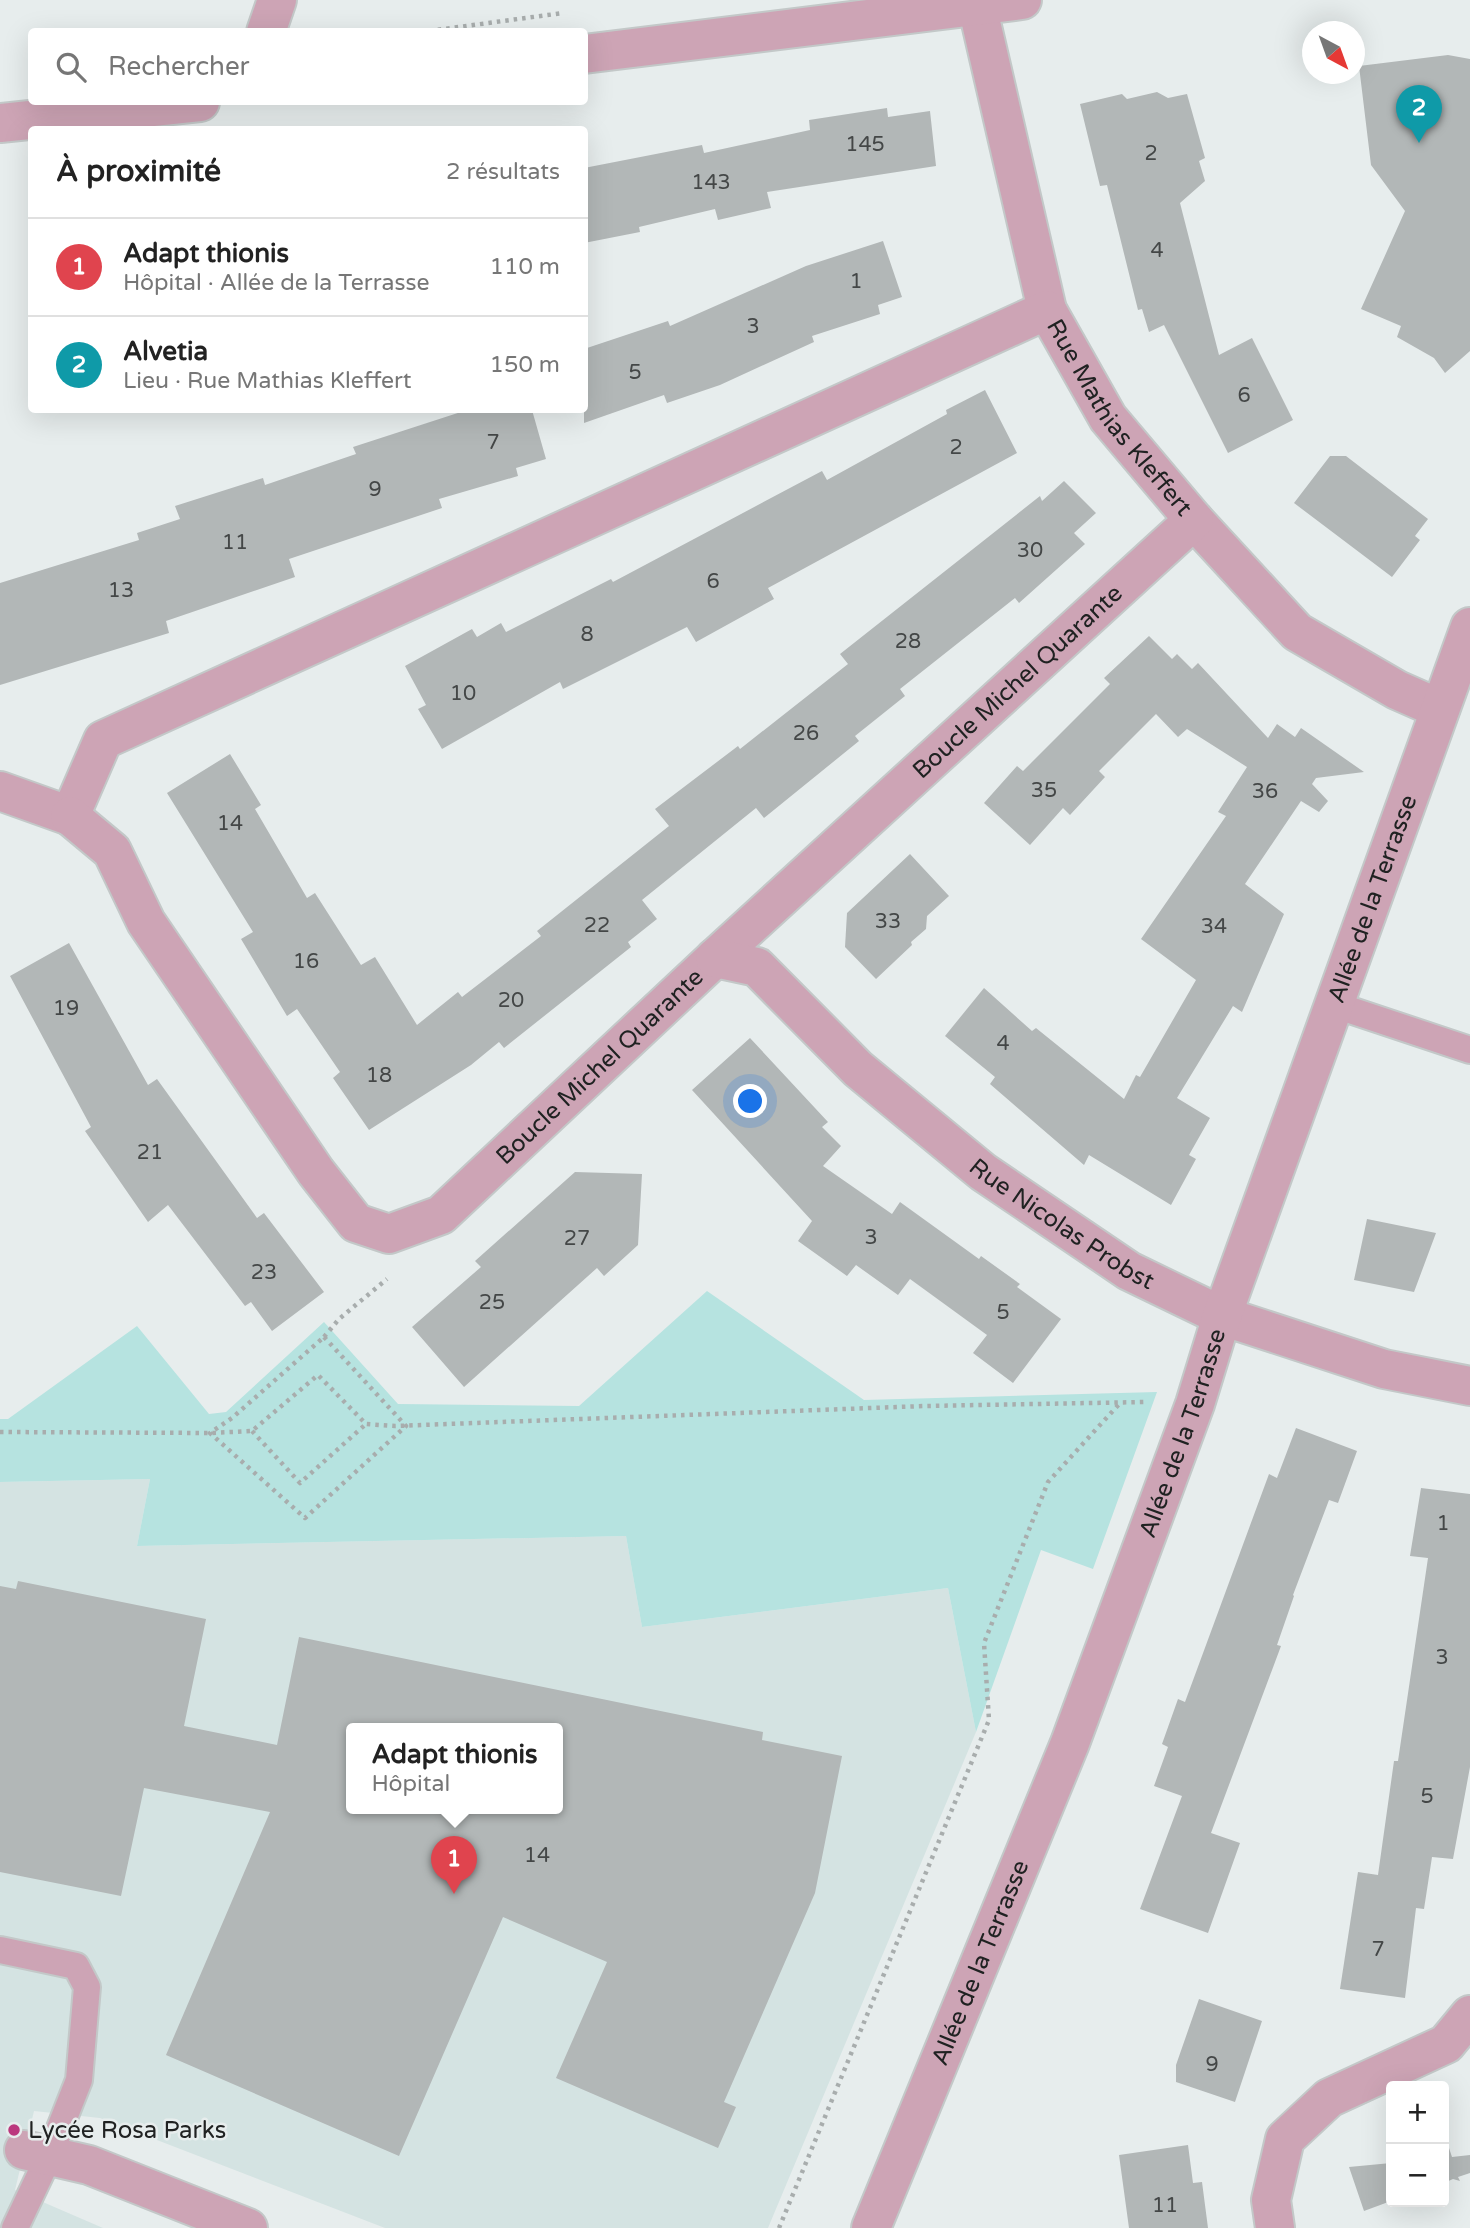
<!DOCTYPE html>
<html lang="fr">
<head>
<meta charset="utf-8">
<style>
  :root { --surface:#fff; --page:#f2f2f2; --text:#222; --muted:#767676; --line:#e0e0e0; --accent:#ea580c }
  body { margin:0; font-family:"Varela Round",sans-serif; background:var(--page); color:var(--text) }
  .controls { position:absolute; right:21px; bottom:21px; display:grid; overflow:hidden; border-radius:7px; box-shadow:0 7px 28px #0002 }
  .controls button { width:63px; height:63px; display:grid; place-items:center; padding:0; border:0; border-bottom:2px solid var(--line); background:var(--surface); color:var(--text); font:35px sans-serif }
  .compass { position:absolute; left:1302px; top:21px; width:63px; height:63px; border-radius:50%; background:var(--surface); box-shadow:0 7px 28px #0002; rotate:139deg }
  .you { position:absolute; left:751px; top:1102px; width:24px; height:24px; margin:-18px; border:5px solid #fff; border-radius:50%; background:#1a73e8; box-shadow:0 0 0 10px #1a73e833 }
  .badge { display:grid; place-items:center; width:46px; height:46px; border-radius:50%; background:var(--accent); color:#fff; font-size:23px; font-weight:700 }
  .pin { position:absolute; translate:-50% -58px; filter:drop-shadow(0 2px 4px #0008) }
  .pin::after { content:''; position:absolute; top:37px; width:24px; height:21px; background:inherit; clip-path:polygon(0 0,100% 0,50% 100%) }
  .popup { position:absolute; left:346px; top:1723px; width:217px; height:91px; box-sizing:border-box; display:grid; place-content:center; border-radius:7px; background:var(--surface); filter:drop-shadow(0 2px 5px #0005); font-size:23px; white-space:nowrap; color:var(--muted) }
  .popup b { font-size:26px; color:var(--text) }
  .popup::after { content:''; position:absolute; left:50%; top:100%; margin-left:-14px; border:14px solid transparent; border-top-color:var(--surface) }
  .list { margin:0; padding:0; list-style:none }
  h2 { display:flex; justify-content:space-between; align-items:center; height:91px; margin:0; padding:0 28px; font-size:30px }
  h2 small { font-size:23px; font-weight:400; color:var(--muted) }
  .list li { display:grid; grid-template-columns:46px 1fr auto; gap:21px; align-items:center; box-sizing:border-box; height:98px; padding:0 28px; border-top:2px solid var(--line) }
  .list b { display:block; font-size:26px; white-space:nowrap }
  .list p { margin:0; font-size:23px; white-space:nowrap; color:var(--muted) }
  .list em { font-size:23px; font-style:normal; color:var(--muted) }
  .icon { flex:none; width:38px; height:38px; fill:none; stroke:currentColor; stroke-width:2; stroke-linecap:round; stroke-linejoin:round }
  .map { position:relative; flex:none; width:1470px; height:2228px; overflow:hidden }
  .search { position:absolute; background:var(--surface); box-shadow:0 7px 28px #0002; left:28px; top:28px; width:560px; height:77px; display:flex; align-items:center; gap:18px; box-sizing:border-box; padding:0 24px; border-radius:7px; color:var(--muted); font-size:26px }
  .panel { position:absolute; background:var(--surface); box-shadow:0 7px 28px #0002; left:28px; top:126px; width:560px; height:287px; border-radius:7px }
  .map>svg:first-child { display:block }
  .built { fill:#d4e3e2; fill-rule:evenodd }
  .green { fill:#b6e3e0 }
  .building { fill:#b2b7b7; fill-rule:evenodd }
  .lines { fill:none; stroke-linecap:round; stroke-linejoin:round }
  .service-casing { stroke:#c3c8c8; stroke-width:30 }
  .minor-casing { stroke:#c3c8c8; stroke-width:42 }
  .tertiary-casing { stroke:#c3c8c8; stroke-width:42 }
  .path { stroke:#a8adad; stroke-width:4.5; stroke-dasharray:3.5 5; stroke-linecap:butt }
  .service { stroke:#cda4b5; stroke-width:26 }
  .minor { stroke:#cda4b5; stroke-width:38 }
  .tertiary { stroke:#cda4b5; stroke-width:38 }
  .poi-dot { fill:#bb387e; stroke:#e7eded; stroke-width:2.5 }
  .labels { text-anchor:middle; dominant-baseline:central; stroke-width:5; stroke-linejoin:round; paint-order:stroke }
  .number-label { font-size:21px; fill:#444747 }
  .street-label { font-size:24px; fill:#202222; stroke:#e7eded }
  .poi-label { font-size:24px; fill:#202222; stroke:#e7eded; text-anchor:start }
</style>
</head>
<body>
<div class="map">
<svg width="1470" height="2228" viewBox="0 0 1470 2228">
  <rect width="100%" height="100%" fill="#e7eded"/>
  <!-- built -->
  <path class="built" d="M 150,1479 L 137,1546 L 626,1536 L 642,1627 L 948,1588 L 976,1732 L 768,2228 L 385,2228 L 100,2118 L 34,2111 L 15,2190 L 103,2228 L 0,2228 L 0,1482 ZM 351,1728 L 557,1728 L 557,1808 L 351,1808 Z"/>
  <!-- green -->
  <path class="green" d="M 707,1291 L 864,1400 L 1157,1392 L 1093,1569 L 1041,1550 L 976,1732 L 948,1588 L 642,1627 L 626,1536 L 137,1546 L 150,1479 L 0,1482 L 0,1419 L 8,1419 L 137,1326 L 209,1414 L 226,1412 L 324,1322 L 398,1404 L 579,1406 Z"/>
  <!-- building -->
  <path class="building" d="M 1448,55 L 1470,59 L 1470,351 L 1445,373 L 1434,358 L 1397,337 L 1401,326 L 1361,309 L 1405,211 L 1371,165 L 1359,66 Z
    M 1157,92 L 1168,98 L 1187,94 L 1205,158 L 1199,161 L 1205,181 L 1180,203 L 1219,355 L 1252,338 L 1293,420 L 1228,453 L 1164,325 L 1149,332 L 1142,309 L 1138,310 L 1107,185 L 1100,186 L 1080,104 L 1122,94 L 1127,99 Z
    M 887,108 L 888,117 L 930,111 L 936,166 L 767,192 L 771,208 L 718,220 L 715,209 L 639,227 L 640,232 L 584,243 L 584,168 L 702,145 L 704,153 L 810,130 L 809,120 Z
    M 883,241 L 902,297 L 878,305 L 880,314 L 812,336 L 814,342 L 720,385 L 667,403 L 664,395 L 584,423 L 584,349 L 668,321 L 670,326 L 806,266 Z
    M 985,390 L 1017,453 L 768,588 L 774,599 L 696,642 L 687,627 L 563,689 L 560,682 L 442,749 L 418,709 L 426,705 L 405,666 L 472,629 L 477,637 L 501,623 L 506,632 L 611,579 L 613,582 L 822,471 L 827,480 L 947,414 L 946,410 Z
    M 467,410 L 532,410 L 546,459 L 516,468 L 518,476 L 439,499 L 442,508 L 289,559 L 295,577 L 166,621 L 169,633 L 0,685 L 0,583 L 139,540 L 137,533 L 180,519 L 175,506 L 263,478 L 265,485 L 356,454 L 353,447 Z
    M 1330,456 L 1346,456 L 1428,519 L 1415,536 L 1420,540 L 1392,577 L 1294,503 Z
    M 1064,481 L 1096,513 L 1074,533 L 1085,544 L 1019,603 L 1015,598 L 900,689 L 905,696 L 855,736 L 859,741 L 764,818 L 756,808 L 642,900 L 657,919 L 628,942 L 631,947 L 504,1048 L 499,1042 L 471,1065 L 369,1130 L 333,1078 L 340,1072 L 297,1009 L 287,1016 L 241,939 L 253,932 L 167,793 L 230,754 L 261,805 L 255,809 L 307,898 L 315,893 L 361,965 L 375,957 L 417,1025 L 458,992 L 462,997 L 541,936 L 537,931 L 669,826 L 655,809 L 738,746 L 740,749 L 848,664 L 840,654 L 1040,496 L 1042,501 Z
    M 1149,636 L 1172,659 L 1177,654 L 1192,669 L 1198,663 L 1268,738 L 1277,724 L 1295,737 L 1301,728 L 1364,772 L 1316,778 L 1312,784 L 1328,801 L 1319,812 L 1301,801 L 1245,884 L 1284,914 L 1242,1012 L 1233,1006 L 1177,1098 L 1210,1118 L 1189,1155 L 1196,1159 L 1171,1205 L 1089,1155 L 1084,1165 L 990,1084 L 995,1077 L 945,1036 L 984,988 L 1032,1031 L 1036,1028 L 1124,1099 L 1136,1075 L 1140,1077 L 1196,980 L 1141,939 L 1226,816 L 1218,812 L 1247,767 L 1187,729 L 1178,737 L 1156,714 L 1099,771 L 1105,777 L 1070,815 L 1063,808 L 1030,845 L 984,803 L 1017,766 L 1023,771 L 1110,684 L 1104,678 Z
    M 910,854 L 949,896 L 927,916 L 926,929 L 911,942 L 912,945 L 876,979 L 845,947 L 847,913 Z
    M 69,943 L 148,1085 L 157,1079 L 257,1218 L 264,1213 L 324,1292 L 272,1331 L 251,1302 L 245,1306 L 168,1205 L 148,1222 L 85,1131 L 91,1127 L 10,976 Z
    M 750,1038 L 828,1122 L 822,1127 L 841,1146 L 823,1166 L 892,1214 L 900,1202 L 979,1259 L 981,1256 L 1020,1284 L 1017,1287 L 1061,1319 L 1013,1383 L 973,1353 L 987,1335 L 910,1279 L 898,1295 L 856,1265 L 847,1276 L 798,1241 L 812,1221 L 692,1090 Z
    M 575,1172 L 642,1174 L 638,1245 L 604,1276 L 597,1268 L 464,1387 L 412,1327 L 481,1267 L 475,1261 Z
    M 1367,1219 L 1436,1233 L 1414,1292 L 1354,1280 Z
    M 1296,1428 L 1357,1451 L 1338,1503 L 1329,1500 L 1293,1595 L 1294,1596 L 1277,1645 L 1281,1646 L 1211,1833 L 1240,1843 L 1208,1933 L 1140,1909 L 1182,1796 L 1154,1786 L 1168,1747 L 1162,1744 L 1178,1699 L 1185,1702 L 1269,1474 L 1277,1478 Z
    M 1421,1488 L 1470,1494 L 1470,1767 L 1453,1859 L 1432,1857 L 1424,1909 L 1416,1908 L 1405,1998 L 1340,1989 L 1358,1872 L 1378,1875 L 1394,1761 L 1398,1761 L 1428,1558 L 1410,1556 Z
    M 18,1581 L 206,1619 L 184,1726 L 277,1745 L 299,1637 L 763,1732 L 762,1740 L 842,1756 L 815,1893 L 724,2102 L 736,2107 L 718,2148 L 556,2078 L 607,1962 L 503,1917 L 399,2156 L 166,2055 L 270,1812 L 144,1788 L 121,1896 L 0,1872 L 0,1586 L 16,1589 ZM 351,1728 L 557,1728 L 557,1808 L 351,1808 Z
    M 1199,1999 L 1262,2021 L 1235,2102 L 1176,2082 L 1176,2065 Z
    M 1444,2133 L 1452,2157 L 1470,2155 L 1470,2173 L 1458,2177 L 1460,2181 L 1453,2179 L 1444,2183 Z
    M 1188,2145 L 1193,2183 L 1202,2182 L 1208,2228 L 1129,2228 L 1119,2155 Z
    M 1391,2163 L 1391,2201 L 1364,2211 L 1349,2167 Z"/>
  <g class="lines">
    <defs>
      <path id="service" d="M 1335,1005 L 1470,1050
        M 0,1950 L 76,1966 L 87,1987 L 79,2080 L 49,2156 L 15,2228"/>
      <g id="minor">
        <path id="s1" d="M 977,5 L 1047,310 L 1108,418 L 1194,520 L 1297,632 L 1397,690 L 1440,709"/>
        <path d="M 266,32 L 277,0"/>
        <path d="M 0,791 L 70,816 L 103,740 L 1047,310"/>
        <path id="s2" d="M 70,816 L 112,851 L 146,922 L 316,1172 L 356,1223 L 389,1234 L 441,1215 L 715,958 L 1194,520"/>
        <path id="s3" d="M 715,958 L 757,967 L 858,1069 L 983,1172 L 1129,1271 L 1222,1316 L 1384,1369 L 1470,1386"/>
        <path d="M 24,2150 L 89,2165 L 248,2228"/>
        <path d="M 1275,2228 L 1271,2200 L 1285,2139 L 1329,2098 L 1446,2044 L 1470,2015"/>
      </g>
      <g id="tertiary">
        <path d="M 584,54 L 1022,0"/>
        <path d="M 0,123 L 200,102"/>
        <path id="s4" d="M 871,2228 L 1070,1743 L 1195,1404 L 1222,1316 L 1470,627"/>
      </g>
    </defs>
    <!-- service casing -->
    <use href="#service" class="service-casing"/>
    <!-- minor casing -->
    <use href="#minor" class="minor-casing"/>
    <!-- tertiary casing -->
    <use href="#tertiary" class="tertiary-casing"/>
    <!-- path -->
    <path class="path" d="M 421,32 L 563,13
      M 324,1337 L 406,1426 L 305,1518 L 210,1433 L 232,1418 Z
      M 324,1337 L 339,1319 L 387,1279
      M 252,1431 L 300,1483 L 366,1424
      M 0,1432 L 210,1433 L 252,1431 L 318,1375 L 366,1424 L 395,1426 L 924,1406 L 1146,1402
      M 779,2228 L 989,1720 L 984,1643 L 1048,1482 L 1121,1402"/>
    <!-- service -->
    <use href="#service" class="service"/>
    <!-- minor -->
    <use href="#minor" class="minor"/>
    <!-- tertiary -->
    <use href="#tertiary" class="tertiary"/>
  </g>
  <!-- markers -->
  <circle class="poi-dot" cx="14" cy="2130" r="7"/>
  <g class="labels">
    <!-- number labels -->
    <g class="number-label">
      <text x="865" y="144">145</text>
      <text x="1151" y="153">2</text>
      <text x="711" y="182">143</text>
      <text x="1157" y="250">4</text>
      <text x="856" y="281">1</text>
      <text x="753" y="326">3</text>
      <text x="635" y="372">5</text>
      <text x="1244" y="395">6</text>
      <text x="493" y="442">7</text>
      <text x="956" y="447">2</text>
      <text x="375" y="489">9</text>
      <text x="235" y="542">11</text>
      <text x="1030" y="550">30</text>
      <text x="713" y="581">6</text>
      <text x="121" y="590">13</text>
      <text x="587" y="634">8</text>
      <text x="908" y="641">28</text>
      <text x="463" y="693">10</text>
      <text x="806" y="733">26</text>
      <text x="1044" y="790">35</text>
      <text x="1265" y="791">36</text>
      <text x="230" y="823">14</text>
      <text x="888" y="921">33</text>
      <text x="597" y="925">22</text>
      <text x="1214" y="926">34</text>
      <text x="306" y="961">16</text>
      <text x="511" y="1000">20</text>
      <text x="66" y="1008">19</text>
      <text x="1003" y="1043">4</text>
      <text x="379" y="1075">18</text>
      <text x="150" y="1152">21</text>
      <text x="871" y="1237">3</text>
      <text x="577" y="1238">27</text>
      <text x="264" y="1272">23</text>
      <text x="492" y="1302">25</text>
      <text x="1003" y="1312">5</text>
      <text x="1443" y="1523">1</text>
      <text x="1442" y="1657">3</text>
      <text x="1427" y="1796">5</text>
      <text x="537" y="1855">14</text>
      <text x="1378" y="1949">7</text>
      <text x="1212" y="2064">9</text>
      <text x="1165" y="2205">11</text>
    </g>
    <!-- street labels -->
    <g class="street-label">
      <text stroke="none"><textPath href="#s1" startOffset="443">Rue Mathias Kleffert</textPath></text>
      <text stroke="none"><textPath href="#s2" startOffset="1376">Boucle Michel Quarante</textPath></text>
      <text stroke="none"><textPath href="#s4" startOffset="1421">Allée de la Terrasse</textPath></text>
      <text stroke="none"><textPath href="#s2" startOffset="808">Boucle Michel Quarante</textPath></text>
      <text stroke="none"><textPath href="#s3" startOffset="443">Rue Nicolas Probst</textPath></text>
      <text stroke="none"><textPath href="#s4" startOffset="854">Allée de la Terrasse</textPath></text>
      <text stroke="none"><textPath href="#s4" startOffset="287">Allée de la Terrasse</textPath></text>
    </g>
    <!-- poi labels -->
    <g class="poi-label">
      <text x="28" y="2130">Lycée Rosa Parks</text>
    </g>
  </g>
</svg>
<div class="controls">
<button>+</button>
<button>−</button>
</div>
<svg class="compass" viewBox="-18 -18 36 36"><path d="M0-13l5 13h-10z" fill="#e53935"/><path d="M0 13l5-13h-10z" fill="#767676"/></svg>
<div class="you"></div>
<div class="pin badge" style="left:454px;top:1894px;background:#e0444e">1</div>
<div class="popup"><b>Adapt thionis</b>Hôpital</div>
<div class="pin badge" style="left:1419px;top:143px;background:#0f9aa8">2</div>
<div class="search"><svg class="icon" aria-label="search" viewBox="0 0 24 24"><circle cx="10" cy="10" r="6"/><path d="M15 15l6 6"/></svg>Rechercher</div>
<section class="panel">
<h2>À proximité<small>2 résultats</small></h2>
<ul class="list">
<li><span class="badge" style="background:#e0444e">1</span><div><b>Adapt thionis</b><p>Hôpital · Allée de la Terrasse</p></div><em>110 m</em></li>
<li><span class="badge" style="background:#0f9aa8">2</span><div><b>Alvetia</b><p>Lieu · Rue Mathias Kleffert</p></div><em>150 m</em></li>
</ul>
</section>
</div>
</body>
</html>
